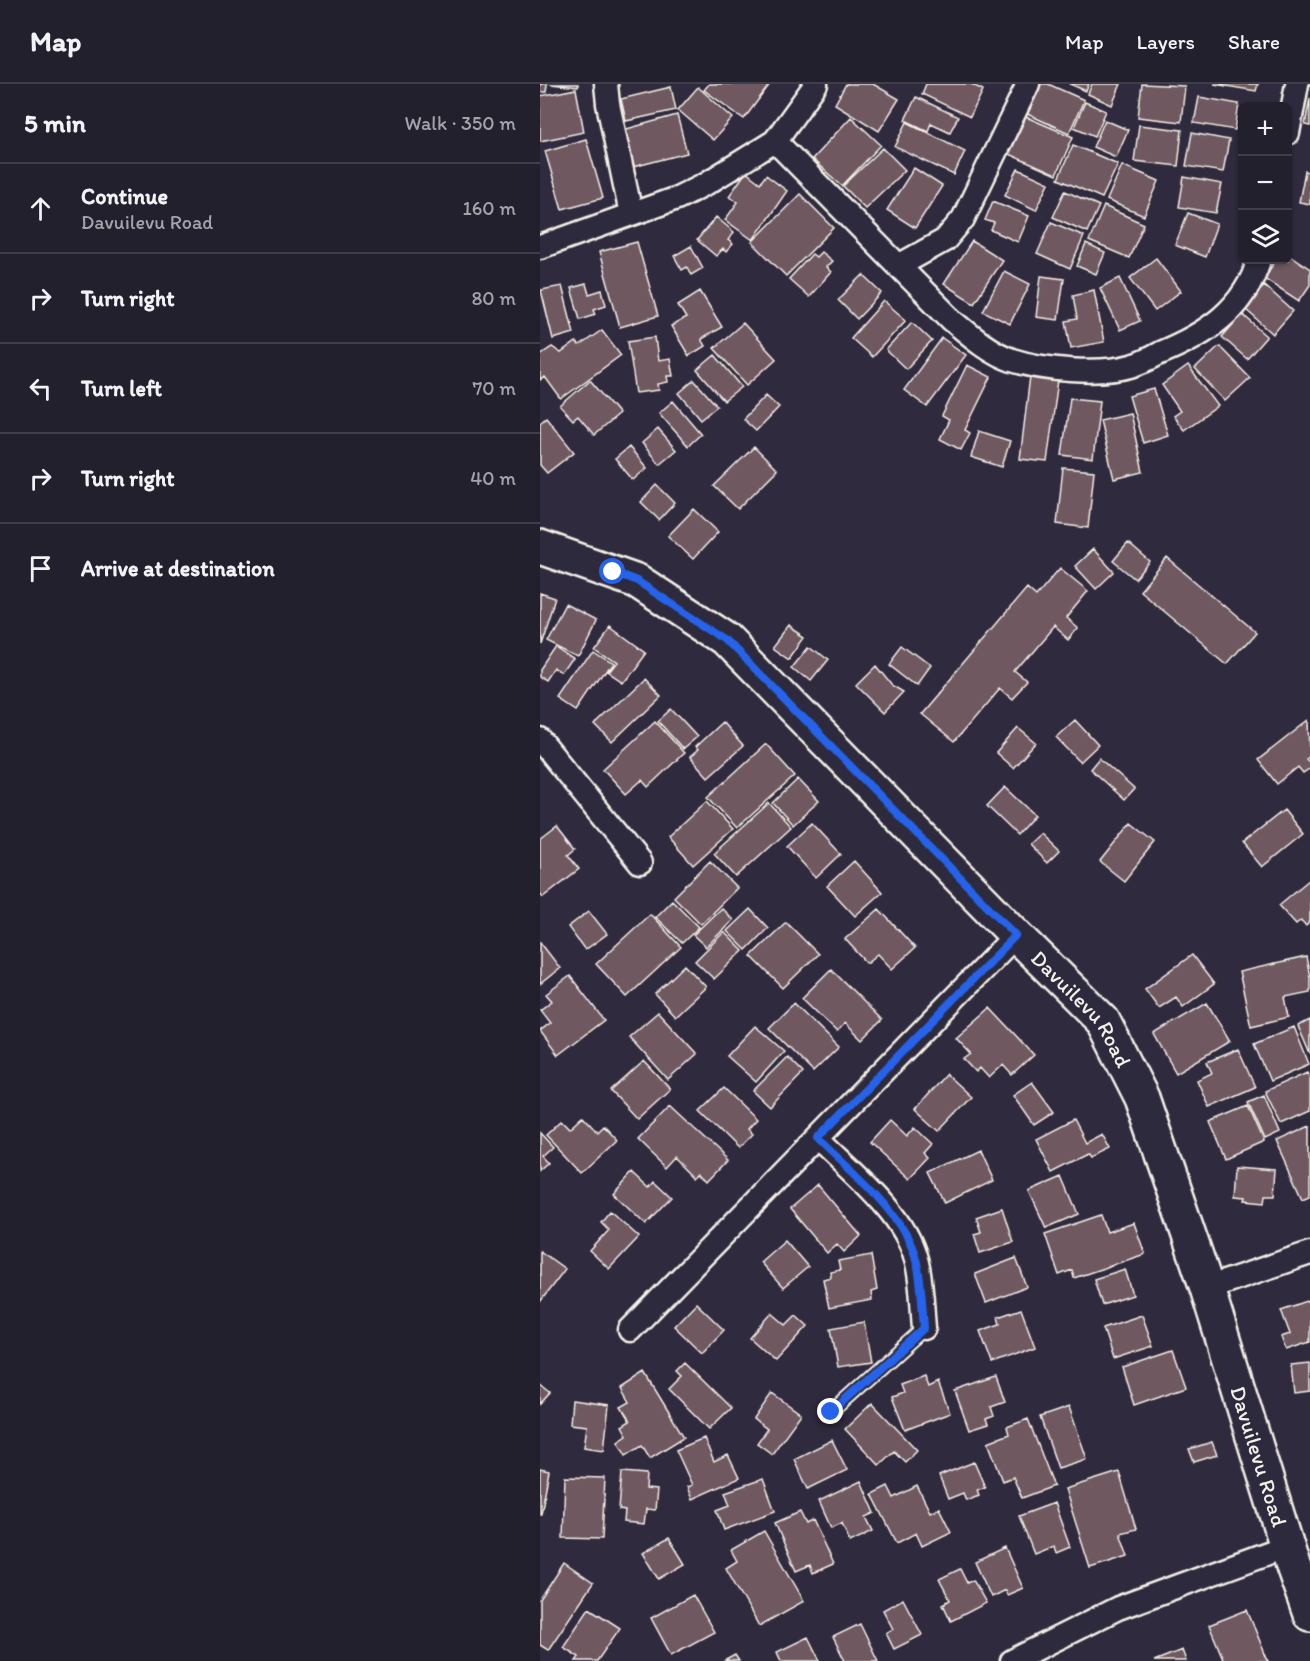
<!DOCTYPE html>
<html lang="en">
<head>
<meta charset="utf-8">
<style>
  :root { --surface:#23202e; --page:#2b2836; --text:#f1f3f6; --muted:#a3a3aa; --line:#403e4a }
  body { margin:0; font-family:Itim,sans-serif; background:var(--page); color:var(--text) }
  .controls { position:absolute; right:18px; top:18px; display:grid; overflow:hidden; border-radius:9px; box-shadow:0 2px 4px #0004 }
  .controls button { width:54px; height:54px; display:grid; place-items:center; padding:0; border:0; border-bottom:2px solid var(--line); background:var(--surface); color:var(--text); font:30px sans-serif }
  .stop { position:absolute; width:18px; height:18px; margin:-14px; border:4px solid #2563eb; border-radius:50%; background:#fff }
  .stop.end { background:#2563eb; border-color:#fff; box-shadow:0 2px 6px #0008 }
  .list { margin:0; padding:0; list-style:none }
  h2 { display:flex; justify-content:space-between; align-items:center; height:78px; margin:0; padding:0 24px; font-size:26px }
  h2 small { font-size:20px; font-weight:400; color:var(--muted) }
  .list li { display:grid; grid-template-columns:39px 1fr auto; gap:18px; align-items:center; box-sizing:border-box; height:90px; padding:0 24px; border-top:2px solid var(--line) }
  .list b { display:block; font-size:22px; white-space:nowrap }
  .list p { margin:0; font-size:20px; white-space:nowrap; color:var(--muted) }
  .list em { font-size:20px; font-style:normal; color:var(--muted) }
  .icon { flex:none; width:33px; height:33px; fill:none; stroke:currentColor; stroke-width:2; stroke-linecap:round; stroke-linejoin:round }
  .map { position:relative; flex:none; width:770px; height:1577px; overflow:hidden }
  header { display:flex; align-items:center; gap:36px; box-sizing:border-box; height:84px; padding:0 30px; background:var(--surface); border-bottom:2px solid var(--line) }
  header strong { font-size:28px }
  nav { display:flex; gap:33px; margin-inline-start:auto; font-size:21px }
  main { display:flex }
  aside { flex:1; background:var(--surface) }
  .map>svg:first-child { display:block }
  .building { fill:#705960; stroke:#f4f1e8; stroke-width:1.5 }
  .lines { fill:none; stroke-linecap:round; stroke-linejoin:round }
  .lane-casing { stroke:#f4f1e8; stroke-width:16 }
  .street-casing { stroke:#f4f1e8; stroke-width:27 }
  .secondary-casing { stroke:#f4f1e8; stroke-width:38 }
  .lane { stroke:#2f2a3d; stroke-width:12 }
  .street { stroke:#2f2a3d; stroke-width:22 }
  .secondary { stroke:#2f2a3d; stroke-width:33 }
  .route { stroke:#2563eb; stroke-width:8 }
  .labels { text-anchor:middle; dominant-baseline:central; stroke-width:4.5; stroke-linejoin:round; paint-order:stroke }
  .street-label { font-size:22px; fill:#f4f1e8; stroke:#2f2a3d }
</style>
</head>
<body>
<header>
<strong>Map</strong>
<nav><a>Map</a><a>Layers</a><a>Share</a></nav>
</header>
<main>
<aside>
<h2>5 min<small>Walk · 350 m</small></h2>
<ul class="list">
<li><svg class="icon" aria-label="ahead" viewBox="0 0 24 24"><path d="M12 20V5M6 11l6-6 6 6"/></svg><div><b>Continue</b><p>Davuilevu Road</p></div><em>160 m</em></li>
<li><svg class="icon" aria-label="right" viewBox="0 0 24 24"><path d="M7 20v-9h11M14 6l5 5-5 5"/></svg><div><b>Turn right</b></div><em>80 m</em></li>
<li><svg class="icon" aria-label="left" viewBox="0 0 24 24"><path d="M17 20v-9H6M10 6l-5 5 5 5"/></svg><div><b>Turn left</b></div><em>70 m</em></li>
<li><svg class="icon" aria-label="right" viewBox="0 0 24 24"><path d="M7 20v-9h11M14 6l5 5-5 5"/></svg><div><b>Turn right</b></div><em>40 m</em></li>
<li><svg class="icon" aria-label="arrive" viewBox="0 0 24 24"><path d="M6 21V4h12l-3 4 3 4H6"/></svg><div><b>Arrive at destination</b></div></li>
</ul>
</aside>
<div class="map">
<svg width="770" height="1577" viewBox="0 0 770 1577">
  <rect width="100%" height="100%" fill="#2f2a3d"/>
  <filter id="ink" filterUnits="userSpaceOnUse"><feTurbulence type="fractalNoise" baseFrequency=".0167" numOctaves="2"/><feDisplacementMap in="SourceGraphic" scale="12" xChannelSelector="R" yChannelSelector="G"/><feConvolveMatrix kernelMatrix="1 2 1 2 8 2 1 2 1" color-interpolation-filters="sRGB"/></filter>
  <g filter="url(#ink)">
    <!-- building -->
    <path class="building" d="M 0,0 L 7,0 L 6,8 L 0,8 Z
      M 10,0 L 38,0 L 38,3 Z
      M 169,0 L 230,0 L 204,35 L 164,6 Z
      M 306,0 L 333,0 L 359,15 L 339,47 L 295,20 Z
      M 386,0 L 431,0 L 443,6 L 430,33 L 382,10 Z
      M 495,0 L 508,0 L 544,16 L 529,49 L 483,28 Z
      M 530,0 L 549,0 L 546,7 Z
      M 552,0 L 581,0 L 572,21 L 548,10 Z
      M 602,0 L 645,2 L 641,38 L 598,33 Z
      M 674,0 L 718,0 L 716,7 Z
      M 131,3 L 136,26 L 86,37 L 81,15 Z
      M 158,3 L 193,34 L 173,56 L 138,26 Z
      M 36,5 L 44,48 L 0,57 L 0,12 Z
      M 376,13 L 418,33 L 410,48 L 391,39 L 388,47 L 365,36 Z
      M 659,13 L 699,20 L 695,46 L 654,39 Z
      M 770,14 L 770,42 L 765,41 Z
      M 545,18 L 566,27 L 555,52 L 534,43 Z
      M 479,30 L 533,53 L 516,91 L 462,67 Z
      M 137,31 L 147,69 L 93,83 L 83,46 Z
      M 311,33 L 341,61 L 302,102 L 272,75 Z
      M 565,36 L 588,46 L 576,73 L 553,63 Z
      M 367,38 L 425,67 L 414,91 L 355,63 Z
      M 599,41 L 642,46 L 638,82 L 594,77 Z
      M 652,49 L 689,56 L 683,88 L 646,82 Z
      M 46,55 L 63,114 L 22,125 L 5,67 Z
      M 533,61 L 578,80 L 562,114 L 518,95 Z
      M 343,64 L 365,86 L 325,124 L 303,102 Z
      M 582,81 L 619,97 L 604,132 L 567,116 Z
      M 374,84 L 402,102 L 375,144 L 347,126 Z
      M 478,85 L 509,99 L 496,126 L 465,111 Z
      M 765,87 L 770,88 L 770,120 L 759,118 Z
      M 206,88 L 220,99 L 226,91 L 247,107 L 213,156 L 185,136 L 198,118 L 189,112 Z
      M 644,93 L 682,100 L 676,129 L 639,123 Z
      M 525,107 L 559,122 L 547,148 L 513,133 Z
      M 260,110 L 294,144 L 246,192 L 212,158 Z
      M 453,117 L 489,132 L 478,158 L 451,146 L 454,139 L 445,136 Z
      M 564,122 L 604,140 L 589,174 L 549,157 Z
      M 648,129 L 677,140 L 665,173 L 635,161 Z
      M 176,133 L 194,148 L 188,156 L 193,160 L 186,168 L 183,165 L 176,172 L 157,156 Z
      M 511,138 L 544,152 L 530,185 L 497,170 Z
      M 432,157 L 462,176 L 434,219 L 404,200 Z
      M 97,158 L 118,232 L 80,243 L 59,168 Z
      M 546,160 L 565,169 L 556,190 L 537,182 Z
      M 151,162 L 163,184 L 151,191 L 147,183 L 142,186 L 134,172 Z
      M 281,168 L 292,177 L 286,183 L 291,188 L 269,213 L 249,195 L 272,170 L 276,173 Z
      M 748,170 L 770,185 L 770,201 L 759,217 L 724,194 L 736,176 L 748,176 Z
      M 616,174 L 641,207 L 615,227 L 590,194 Z
      M 464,187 L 490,200 L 470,240 L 443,227 Z
      M 323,191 L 342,209 L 317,235 L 298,216 Z
      M 501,192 L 524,195 L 518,236 L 496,233 Z
      M 580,194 L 600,237 L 580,246 L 560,204 Z
      M 46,200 L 49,210 L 62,206 L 66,221 L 54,225 L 56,230 L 40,235 L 31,204 Z
      M 724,201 L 753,227 L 733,250 L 704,224 Z
      M 22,202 L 34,249 L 13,255 L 1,206 Z
      M 554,206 L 564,258 L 531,264 L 526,237 L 537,235 L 533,211 Z
      M 160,207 L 182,243 L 161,255 L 165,262 L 149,272 L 131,242 L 146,234 L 138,221 Z
      M 344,217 L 366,236 L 332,273 L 311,254 Z
      M 702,230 L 727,252 L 707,275 L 682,253 Z
      M 372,238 L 392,257 L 366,285 L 346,266 Z
      M 203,239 L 236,275 L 207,301 L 174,264 Z
      M 62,246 L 81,271 L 21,315 L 5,293 L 0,296 L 0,271 L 12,263 L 21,269 L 36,258 L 39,262 Z
      M 115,253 L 118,277 L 130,275 L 133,292 L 127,292 L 128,298 L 118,300 L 119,306 L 96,309 L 88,257 Z
      M 402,254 L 426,271 L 387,323 L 364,306 Z
      M 679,262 L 710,294 L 685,317 L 655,285 Z
      M 175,271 L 202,303 L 184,317 L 157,286 Z
      M 427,281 L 451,293 L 425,346 L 430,349 L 421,366 L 400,355 L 409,336 L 402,332 Z
      M 648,282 L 678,322 L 644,346 L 633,332 L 640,327 L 622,301 Z
      M 490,292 L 518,296 L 507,378 L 480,375 Z
      M 50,296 L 79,330 L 54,351 L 38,332 L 33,336 L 20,322 Z
      M 154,296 L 177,322 L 161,335 L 139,309 Z
      M 614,305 L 628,351 L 603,359 L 589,312 Z
      M 226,311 L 239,323 L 216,347 L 203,335 Z
      M 530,314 L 560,317 L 553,375 L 522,371 Z
      M 133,317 L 161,350 L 148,362 L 119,329 Z
      M 590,329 L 603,388 L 574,395 L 560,336 Z
      M 6,333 L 34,368 L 7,389 L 0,381 L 0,338 Z
      M 118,345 L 136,366 L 119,380 L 102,359 Z
      M 439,347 L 470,357 L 462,383 L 431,373 Z
      M 89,363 L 107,384 L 93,396 L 75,375 Z
      M 214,363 L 237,386 L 198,425 L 174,402 Z
      M 523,384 L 554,387 L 548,444 L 517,440 Z
      M 117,401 L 135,419 L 119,436 L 101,418 Z
      M 154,425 L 178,448 L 153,475 L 128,452 Z
      M 588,459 L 610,478 L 595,495 L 573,477 Z
      M 553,465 L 574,488 L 556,505 L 535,482 Z
      M 627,474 L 715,548 L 687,580 L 600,507 Z
      M 520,484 L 548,507 L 526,534 L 538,544 L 528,556 L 513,543 L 475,588 L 487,598 L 472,614 L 460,604 L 414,658 L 380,630 L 487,504 L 496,512 Z
      M 0,509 L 15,514 L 0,560 Z
      M 25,520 L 56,536 L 38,572 L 6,556 Z
      M 70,541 L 104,566 L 81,597 L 66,587 L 74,577 L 54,563 Z
      M 251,541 L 268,552 L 252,574 L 235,562 Z
      M 16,562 L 35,575 L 24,591 L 16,586 L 8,598 L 0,593 L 0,586 Z
      M 271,562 L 288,576 L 271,597 L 254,583 Z
      M 362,563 L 390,584 L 377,602 L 349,580 Z
      M 53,566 L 71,578 L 38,627 L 20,615 Z
      M 335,580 L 352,601 L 364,608 L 345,628 L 316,599 Z
      M 104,594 L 121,611 L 72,658 L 55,641 Z
      M 131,625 L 157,653 L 143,665 L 118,637 Z
      M 535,636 L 558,661 L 540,678 L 516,653 Z
      M 769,636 L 770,672 L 766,675 L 770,679 L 770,684 L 763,689 L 758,683 L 737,700 L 718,676 Z
      M 115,637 L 144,669 L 108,703 L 102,696 L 86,710 L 63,685 Z
      M 182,638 L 203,662 L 168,693 L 150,673 L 158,666 L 155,663 Z
      M 478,644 L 496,659 L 473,684 L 456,669 Z
      M 226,660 L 255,692 L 197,744 L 168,713 Z
      M 559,674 L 594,705 L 584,716 L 550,685 Z
      M 258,695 L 279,717 L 253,741 L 233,719 Z
      M 465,703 L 495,731 L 477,751 L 447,722 Z
      M 167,717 L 193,745 L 153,781 L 128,753 Z
      M 229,719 L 251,743 L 196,793 L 174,769 Z
      M 744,726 L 763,750 L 722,783 L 702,759 Z
      M 272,739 L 301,770 L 276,794 L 247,762 Z
      M 591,739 L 615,758 L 584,797 L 560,778 Z
      M 17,742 L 35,765 L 28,771 L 39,785 L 3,813 L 0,809 L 0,755 Z
      M 500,749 L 519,767 L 507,779 L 488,760 Z
      M 170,777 L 197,804 L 161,840 L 134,813 Z
      M 314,777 L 342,808 L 315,832 L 287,802 Z
      M 770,795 L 770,838 L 766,842 L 761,836 L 756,840 L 739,821 Z
      M 132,816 L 159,843 L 142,859 L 115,833 Z
      M 181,824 L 193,836 L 166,863 L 153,851 Z
      M 210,825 L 228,844 L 206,866 L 187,847 Z
      M 339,825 L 375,864 L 352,885 L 338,870 L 327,879 L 305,855 Z
      M 49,827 L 67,850 L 45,866 L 28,843 Z
      M 110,830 L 141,863 L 87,913 L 56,880 Z
      M 246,838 L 278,870 L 243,904 L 211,872 Z
      M 184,848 L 203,867 L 174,895 L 155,877 Z
      M 0,858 L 20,884 L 0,900 Z
      M 652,871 L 674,900 L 643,923 L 636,913 L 619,924 L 605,905 Z
      M 766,873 L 770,893 L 770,908 L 745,913 L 749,933 L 711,942 L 699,888 Z
      M 145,881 L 166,903 L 135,932 L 115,910 Z
      M 291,885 L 342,936 L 322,956 L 305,939 L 297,948 L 262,914 Z
      M 30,892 L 64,936 L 18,971 L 0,947 L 10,939 L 0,926 L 12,917 L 6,910 Z
      M 254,919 L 299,963 L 273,988 L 229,944 Z
      M 667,919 L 690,957 L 636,989 L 614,950 Z
      M 450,924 L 494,971 L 472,991 L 463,981 L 449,994 L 440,984 L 436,988 L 424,975 L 431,970 L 416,954 Z
      M 118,928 L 157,970 L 128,996 L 89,953 Z
      M 770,936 L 770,970 L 758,942 Z
      M 215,942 L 244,967 L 216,998 L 187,972 Z
      M 754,943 L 769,980 L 730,997 L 714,960 Z
      M 698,965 L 715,1003 L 669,1023 L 657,996 L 672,989 L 667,978 Z
      M 247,973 L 263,989 L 230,1023 L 213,1007 Z
      M 104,977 L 130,1005 L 97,1035 L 71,1007 Z
      M 767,988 L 770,994 L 770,1027 L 741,1040 L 725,1007 Z
      M 406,990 L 431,1013 L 399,1047 L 375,1025 Z
      M 492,998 L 514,1028 L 494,1041 L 473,1011 Z
      M 184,1004 L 216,1035 L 207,1045 L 212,1050 L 198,1064 L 160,1027 Z
      M 724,1011 L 740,1049 L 725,1056 L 708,1018 Z
      M 130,1022 L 188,1076 L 169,1096 L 161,1088 L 157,1092 L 137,1072 L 127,1083 L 98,1055 Z
      M 708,1022 L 724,1058 L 686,1075 L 670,1038 Z
      M 43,1032 L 57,1047 L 63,1041 L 77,1056 L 42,1089 L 6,1051 L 22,1036 L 30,1044 Z
      M 350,1036 L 367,1052 L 375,1043 L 393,1060 L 385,1069 L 390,1074 L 370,1095 L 330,1058 Z
      M 533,1036 L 545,1059 L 562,1050 L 570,1065 L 551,1074 L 548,1070 L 513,1088 L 496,1055 Z
      M 770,1042 L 770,1111 L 763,1114 L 737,1057 Z
      M 0,1049 L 13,1063 L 3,1072 L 9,1079 L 0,1087 Z
      M 438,1066 L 452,1096 L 405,1119 L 390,1089 Z
      M 697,1082 L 737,1085 L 735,1111 L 726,1111 L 725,1118 L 705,1116 L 706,1113 L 695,1112 Z
      M 94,1088 L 110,1103 L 115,1097 L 132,1113 L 106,1140 L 74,1110 Z
      M 523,1092 L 539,1130 L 506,1144 L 489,1107 Z
      M 278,1101 L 321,1152 L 304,1168 L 297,1160 L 287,1169 L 250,1125 Z
      M 462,1124 L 473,1158 L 440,1169 L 434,1150 L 441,1148 L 436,1133 Z
      M 70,1127 L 99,1153 L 69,1185 L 50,1167 L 69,1146 L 61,1138 Z
      M 561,1131 L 567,1148 L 594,1139 L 605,1170 L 534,1194 L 532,1186 L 519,1191 L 505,1150 Z
      M 245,1156 L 268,1183 L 243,1204 L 220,1178 Z
      M 0,1167 L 25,1185 L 0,1218 Z
      M 331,1171 L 337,1206 L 331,1208 L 332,1216 L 289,1224 L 283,1195 L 291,1193 L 290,1188 L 300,1186 L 298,1177 Z
      M 476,1174 L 487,1203 L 446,1219 L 435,1190 Z
      M 585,1185 L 593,1211 L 562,1221 L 554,1195 Z
      M 770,1216 L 770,1258 L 746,1266 L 741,1253 L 750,1250 L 741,1226 Z
      M 156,1219 L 184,1246 L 162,1269 L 134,1242 Z
      M 481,1225 L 495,1263 L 452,1279 L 440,1247 L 460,1240 L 458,1233 Z
      M 232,1229 L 246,1241 L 256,1231 L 268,1242 L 236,1277 L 210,1254 Z
      M 602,1231 L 613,1262 L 573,1275 L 563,1244 Z
      M 324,1238 L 331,1278 L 298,1283 L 291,1244 Z
      M 633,1266 L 646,1303 L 594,1321 L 582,1283 Z
      M 145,1279 L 191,1324 L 169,1345 L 129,1305 L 142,1292 L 137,1287 Z
      M 770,1279 L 770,1307 L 754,1309 L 751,1281 Z
      M 105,1289 L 144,1353 L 110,1374 L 102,1361 L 86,1371 L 78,1357 L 87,1351 L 82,1342 L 90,1337 L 81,1323 L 90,1318 L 82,1304 Z
      M 384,1292 L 388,1303 L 398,1298 L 410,1329 L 365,1346 L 352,1313 L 363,1309 L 360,1301 Z
      M 456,1293 L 465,1318 L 451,1323 L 454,1332 L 446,1335 L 448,1340 L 429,1346 L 415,1307 Z
      M 0,1301 L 10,1309 L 0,1320 Z
      M 232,1309 L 261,1330 L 232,1370 L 217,1359 L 227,1345 L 214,1335 Z
      M 32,1316 L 69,1321 L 64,1366 L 44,1363 L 47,1342 L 30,1340 Z
      M 332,1319 L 377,1366 L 365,1378 L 354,1367 L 339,1381 L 305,1345 Z
      M 529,1323 L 547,1375 L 518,1384 L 500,1333 Z
      M 488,1335 L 514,1402 L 482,1414 L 473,1393 L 463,1397 L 448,1358 L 469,1350 L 467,1343 Z
      M 164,1354 L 174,1378 L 188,1371 L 199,1394 L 152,1415 L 147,1403 L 152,1401 L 136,1366 Z
      M 292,1356 L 307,1386 L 268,1405 L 254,1375 Z
      M 672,1358 L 677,1371 L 654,1378 L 649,1365 Z
      M 434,1378 L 445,1403 L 437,1406 L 439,1411 L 426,1416 L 423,1409 L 408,1415 L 399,1392 Z
      M 0,1385 L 9,1387 L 1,1430 L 0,1430 Z
      M 82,1388 L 107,1390 L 106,1405 L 117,1406 L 115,1426 L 106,1425 L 104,1440 L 84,1438 L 85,1427 L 79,1426 Z
      M 579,1388 L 596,1445 L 580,1449 L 588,1472 L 550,1484 L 525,1405 Z
      M 25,1393 L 65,1394 L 62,1455 L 23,1454 Z
      M 223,1395 L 235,1427 L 184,1446 L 177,1426 L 190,1421 L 185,1408 Z
      M 321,1397 L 335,1429 L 326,1433 L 333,1447 L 310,1458 L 302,1439 L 291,1444 L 279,1417 Z
      M 348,1402 L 354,1414 L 377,1402 L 390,1428 L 399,1424 L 411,1448 L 382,1462 L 376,1449 L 357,1459 L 332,1410 Z
      M 514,1419 L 530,1463 L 516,1469 L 514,1462 L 494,1470 L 479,1432 Z
      M 260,1428 L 266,1440 L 273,1436 L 293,1480 L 273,1489 L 270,1481 L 256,1487 L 235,1439 Z
      M 224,1447 L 264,1517 L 219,1542 L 186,1484 L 197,1477 L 191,1466 Z
      M 129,1454 L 145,1480 L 119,1495 L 103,1469 Z
      M 465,1464 L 483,1504 L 467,1511 L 465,1506 L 451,1513 L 435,1478 Z
      M 24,1479 L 53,1499 L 8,1566 L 0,1561 L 0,1516 Z
      M 420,1485 L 427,1499 L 433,1496 L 446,1519 L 411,1537 L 403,1520 L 410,1516 L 399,1495 Z
      M 153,1511 L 174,1548 L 131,1571 L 111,1534 Z
      M 363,1515 L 382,1551 L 354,1565 L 346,1549 L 353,1545 L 343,1526 Z
      M 49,1524 L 80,1544 L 57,1577 L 36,1577 L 39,1573 L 23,1563 Z
      M 707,1526 L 728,1577 L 684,1577 L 669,1541 Z
      M 320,1540 L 338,1577 L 305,1577 L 293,1553 Z
      M 268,1553 L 280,1577 L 241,1577 L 237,1568 Z
      M 642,1566 L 646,1577 L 614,1577 Z
      M 195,1571 L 199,1577 L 184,1577 Z"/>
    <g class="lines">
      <defs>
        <path id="lane" d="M 291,1328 L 384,1244"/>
        <path id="street" d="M 66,0 L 68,20 L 91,130
          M 748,49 L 757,0
          M 235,57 L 412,236 C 430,251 449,268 472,276 C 503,286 559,291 591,282 C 601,279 611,274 620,269 C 666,250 704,226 719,176
          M 0,163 L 137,114 L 167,99 L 235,57 L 276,0
          M 360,181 L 405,156 L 423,135 L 488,0
          M 0,656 L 100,779
          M 278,1054 C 311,1087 364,1128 376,1175 C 382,1196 382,1221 384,1244
          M 667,1204 L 770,1169
          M 90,1246 L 476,851
          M 472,1577 L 578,1524 L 747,1462"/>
        <g id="secondary">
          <path id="s1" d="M 0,463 L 97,497 L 187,556 L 476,851 L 563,937 L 602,1014 L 667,1204 L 753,1482 L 770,1530"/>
        </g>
      </defs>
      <!-- lane casing -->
      <use href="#lane" class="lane-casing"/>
      <!-- street casing -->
      <use href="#street" class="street-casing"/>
      <!-- secondary casing -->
      <use href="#secondary" class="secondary-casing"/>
      <!-- lane -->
      <use href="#lane" class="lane"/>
      <!-- street -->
      <use href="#street" class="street"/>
      <!-- secondary -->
      <use href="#secondary" class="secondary"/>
    </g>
  </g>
  <g class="lines" filter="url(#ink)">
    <!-- route -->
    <path class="route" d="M 73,488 L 97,497 L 187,556 L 476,851 L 278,1054 C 311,1087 364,1128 376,1175 C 382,1197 382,1221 384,1244 L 291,1328"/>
  </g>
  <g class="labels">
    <!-- street labels -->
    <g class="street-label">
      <text stroke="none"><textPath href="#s1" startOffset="723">Davuilevu Road</textPath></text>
      <text stroke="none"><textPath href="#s1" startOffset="1209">Davuilevu Road</textPath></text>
    </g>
  </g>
</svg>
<div class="controls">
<button>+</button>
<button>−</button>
<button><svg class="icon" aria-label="layers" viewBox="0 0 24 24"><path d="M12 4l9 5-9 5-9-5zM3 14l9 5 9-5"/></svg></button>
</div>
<div class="stop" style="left:73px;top:488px"></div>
<div class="stop end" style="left:291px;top:1328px"></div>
</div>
</main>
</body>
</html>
